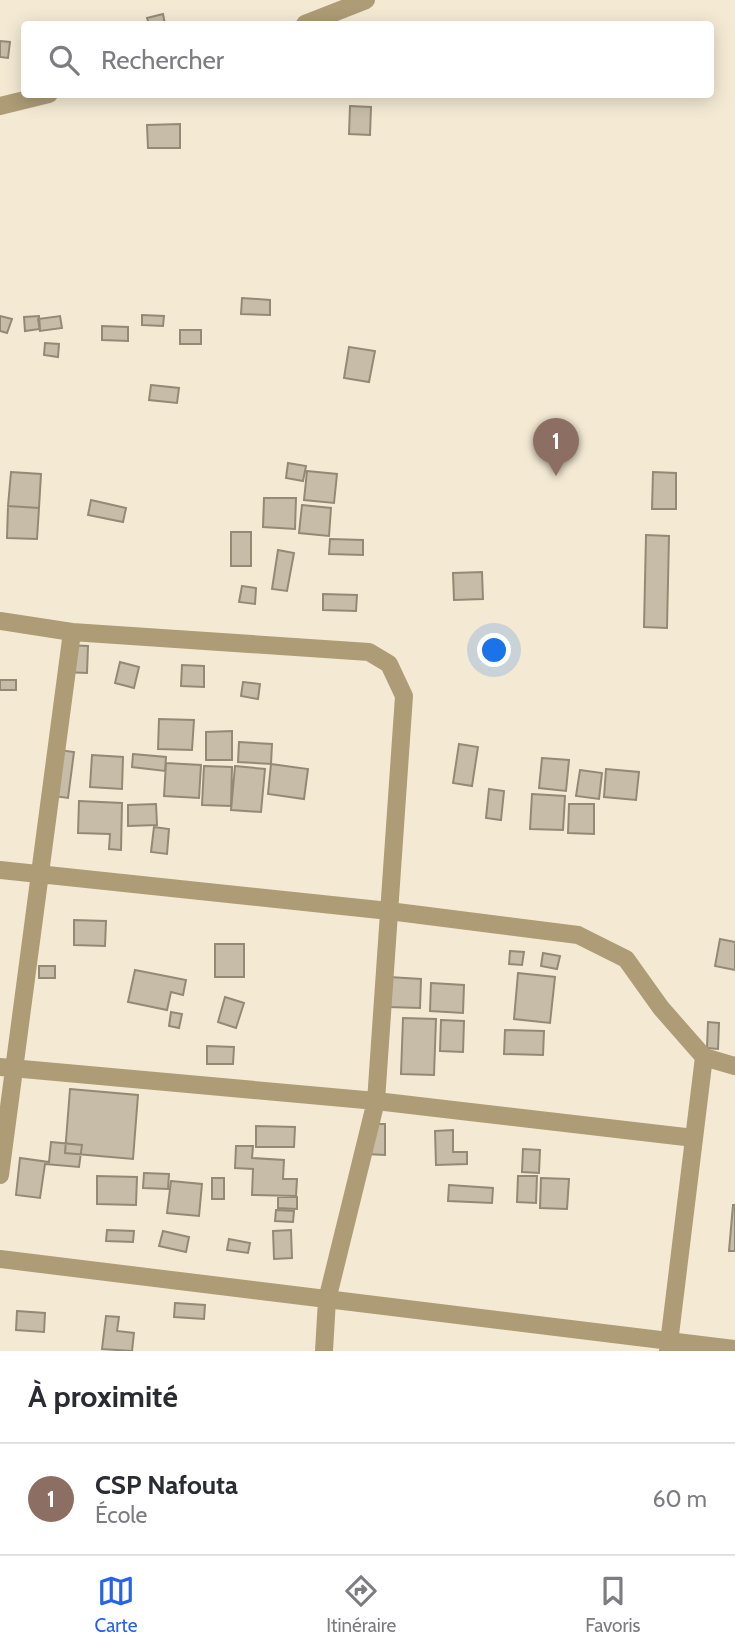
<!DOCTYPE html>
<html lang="fr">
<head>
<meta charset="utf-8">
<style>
  :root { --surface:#fff; --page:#f7f7f7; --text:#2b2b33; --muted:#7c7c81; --line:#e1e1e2; --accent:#2563eb }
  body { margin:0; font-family:Cabin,sans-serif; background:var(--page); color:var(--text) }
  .you { position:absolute; left:495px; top:651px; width:24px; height:24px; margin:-18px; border:5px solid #fff; border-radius:50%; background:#1a73e8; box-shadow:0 0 0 10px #1a73e833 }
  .badge { display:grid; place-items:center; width:46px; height:46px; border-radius:50%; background:var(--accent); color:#fff; font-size:23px; font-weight:700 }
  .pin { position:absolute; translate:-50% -58px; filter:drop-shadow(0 2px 4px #0008) }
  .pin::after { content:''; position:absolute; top:37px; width:24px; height:21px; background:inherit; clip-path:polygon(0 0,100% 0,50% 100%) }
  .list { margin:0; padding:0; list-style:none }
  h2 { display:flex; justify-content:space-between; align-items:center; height:91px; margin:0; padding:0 28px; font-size:30px }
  h2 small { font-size:23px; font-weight:400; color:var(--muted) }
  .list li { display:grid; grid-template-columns:46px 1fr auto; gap:21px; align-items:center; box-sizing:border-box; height:112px; padding:0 28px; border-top:2px solid var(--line) }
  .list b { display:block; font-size:26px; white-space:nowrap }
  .list p { margin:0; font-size:23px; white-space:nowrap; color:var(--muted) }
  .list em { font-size:23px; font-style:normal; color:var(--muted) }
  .icon { flex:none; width:38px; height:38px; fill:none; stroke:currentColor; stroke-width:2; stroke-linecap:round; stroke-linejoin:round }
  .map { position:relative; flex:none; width:735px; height:1351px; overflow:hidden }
  .search { position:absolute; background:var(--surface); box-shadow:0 4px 18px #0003; left:21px; right:21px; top:21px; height:77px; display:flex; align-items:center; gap:18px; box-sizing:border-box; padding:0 24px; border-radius:7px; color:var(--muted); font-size:26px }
  .sheet { height:203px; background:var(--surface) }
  nav { display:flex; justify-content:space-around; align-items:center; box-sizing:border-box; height:98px; border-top:2px solid var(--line); background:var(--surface); font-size:19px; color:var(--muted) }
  nav a { display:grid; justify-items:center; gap:4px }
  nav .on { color:var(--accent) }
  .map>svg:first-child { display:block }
  .building { fill:#c6bca7; stroke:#938a76; stroke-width:2 }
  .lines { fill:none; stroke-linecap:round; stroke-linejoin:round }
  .minor { stroke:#ad9c75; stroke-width:18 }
</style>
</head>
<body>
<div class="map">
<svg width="735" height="1351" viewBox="0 0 735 1351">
  <rect width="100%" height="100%" fill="#f4ead4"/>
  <!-- building -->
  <path class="building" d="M 163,14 L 165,24 L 149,24 L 147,18 Z
    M 0,41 L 10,42 L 8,58 L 0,57 Z
    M 350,106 L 371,107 L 370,135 L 349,134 Z
    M 180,124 L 180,148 L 148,148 L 147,125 Z
    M 242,298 L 270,300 L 270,315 L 241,314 Z
    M 142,315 L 164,316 L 163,326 L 142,325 Z
    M 0,316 L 12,319 L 7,333 L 0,331 Z
    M 39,316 L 40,329 L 25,331 L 24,317 Z
    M 60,316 L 62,328 L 40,331 L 38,319 Z
    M 102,326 L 128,327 L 128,341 L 102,340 Z
    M 180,330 L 201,330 L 201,344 L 180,344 Z
    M 45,343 L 59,344 L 58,357 L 44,355 Z
    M 349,347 L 375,351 L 369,382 L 344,378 Z
    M 151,385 L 179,388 L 177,403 L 149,400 Z
    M 288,463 L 306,466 L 303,481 L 286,478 Z
    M 307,471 L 337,474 L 334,503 L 304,500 Z
    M 11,472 L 41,474 L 39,508 L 8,506 Z
    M 653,472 L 676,473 L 676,509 L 652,509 Z
    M 264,498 L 296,498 L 295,529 L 263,527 Z
    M 91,500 L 126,508 L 123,522 L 88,515 Z
    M 302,505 L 331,508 L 329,536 L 299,533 Z
    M 8,506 L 39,508 L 37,539 L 7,538 Z
    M 231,532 L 251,532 L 251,566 L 231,566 Z
    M 646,535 L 669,536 L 667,628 L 644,627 Z
    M 330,539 L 363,540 L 363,555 L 329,554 Z
    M 278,550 L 294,553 L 287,591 L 272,589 Z
    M 482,572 L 483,599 L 454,600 L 453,573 Z
    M 242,586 L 256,588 L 255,604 L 239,602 Z
    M 323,594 L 357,595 L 356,611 L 323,610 Z
    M 65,645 L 88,646 L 87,673 L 64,672 Z
    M 120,662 L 139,667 L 134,688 L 115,683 Z
    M 182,665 L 204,666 L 204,687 L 181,686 Z
    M 0,680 L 16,680 L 16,690 L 0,690 Z
    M 243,682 L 260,684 L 258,699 L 241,696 Z
    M 159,719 L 194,720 L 192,750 L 158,749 Z
    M 232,731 L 232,760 L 206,760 L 206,732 Z
    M 239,742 L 272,744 L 271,764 L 238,762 Z
    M 459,744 L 478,747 L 472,786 L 453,783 Z
    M 59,750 L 74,752 L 68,798 L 53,796 Z
    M 133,754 L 166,757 L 165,771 L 132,767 Z
    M 92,755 L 123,757 L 122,789 L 90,787 Z
    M 542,758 L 569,760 L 566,791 L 539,788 Z
    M 166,763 L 201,765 L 199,798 L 164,796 Z
    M 271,764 L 308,769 L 304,799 L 268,794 Z
    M 204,766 L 232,767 L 231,806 L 202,805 Z
    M 235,766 L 265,769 L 261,812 L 231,810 Z
    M 606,769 L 639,772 L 636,800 L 604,797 Z
    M 580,770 L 602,773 L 599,799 L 576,796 Z
    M 489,789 L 504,791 L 501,820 L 486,818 Z
    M 532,794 L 565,796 L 563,830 L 530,829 Z
    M 79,801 L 122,803 L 121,850 L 109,849 L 110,834 L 78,833 Z
    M 156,804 L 157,825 L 128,826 L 128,805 Z
    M 569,804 L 594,804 L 594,834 L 568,833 Z
    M 154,827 L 169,829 L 167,854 L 151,852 Z
    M 74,920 L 106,921 L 105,946 L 74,945 Z
    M 720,939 L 735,942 L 735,970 L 715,966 Z
    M 215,944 L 244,944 L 244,977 L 215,977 Z
    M 510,951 L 524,952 L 522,965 L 509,964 Z
    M 543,953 L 560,956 L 557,969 L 541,966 Z
    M 39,966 L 55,966 L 55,978 L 39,978 Z
    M 135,970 L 186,980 L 183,995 L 171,992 L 167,1010 L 128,1002 Z
    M 518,973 L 555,977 L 550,1023 L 514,1019 Z
    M 389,977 L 421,979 L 420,1008 L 388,1007 Z
    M 431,983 L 464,985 L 463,1013 L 430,1011 Z
    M 225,997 L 244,1003 L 236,1028 L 218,1022 Z
    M 171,1012 L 182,1014 L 179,1028 L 169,1026 Z
    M 403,1018 L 436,1019 L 434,1075 L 401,1074 Z
    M 441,1020 L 464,1021 L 463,1052 L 440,1051 Z
    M 708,1022 L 719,1023 L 718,1049 L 707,1048 Z
    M 505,1030 L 544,1031 L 543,1055 L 504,1054 Z
    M 207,1046 L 234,1047 L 233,1064 L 207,1064 Z
    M 70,1089 L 138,1095 L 133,1159 L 65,1153 Z
    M 366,1124 L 385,1124 L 385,1155 L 366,1154 Z
    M 256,1126 L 295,1127 L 294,1147 L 256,1147 Z
    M 453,1130 L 453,1152 L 467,1152 L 467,1164 L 436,1165 L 435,1131 Z
    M 51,1142 L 82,1145 L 79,1167 L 45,1164 L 40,1198 L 16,1195 L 20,1158 L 49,1162 Z
    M 236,1146 L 253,1146 L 252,1158 L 284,1160 L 283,1179 L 297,1179 L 296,1196 L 252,1195 L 253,1169 L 235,1168 Z
    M 523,1149 L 540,1150 L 539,1173 L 522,1172 Z
    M 144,1173 L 169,1174 L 168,1189 L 143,1188 Z
    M 97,1176 L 137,1177 L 136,1205 L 97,1204 Z
    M 518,1176 L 537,1176 L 536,1203 L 517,1202 Z
    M 212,1178 L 224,1178 L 224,1199 L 212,1199 Z
    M 541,1178 L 569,1179 L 567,1209 L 540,1208 Z
    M 171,1181 L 202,1184 L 199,1216 L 167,1213 Z
    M 449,1185 L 493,1188 L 492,1203 L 448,1201 Z
    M 278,1197 L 297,1197 L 297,1209 L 278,1208 Z
    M 733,1205 L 735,1205 L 735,1251 L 729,1251 Z
    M 276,1210 L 294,1211 L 293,1222 L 275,1221 Z
    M 107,1230 L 134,1231 L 133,1242 L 106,1241 Z
    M 291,1230 L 292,1258 L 274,1259 L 273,1231 Z
    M 163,1231 L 189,1237 L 186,1252 L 159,1246 Z
    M 229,1239 L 250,1243 L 248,1253 L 227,1250 Z
    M 175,1303 L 205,1305 L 204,1319 L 174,1317 Z
    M 17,1311 L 45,1313 L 44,1332 L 16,1330 Z
    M 106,1316 L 119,1317 L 117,1331 L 134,1333 L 132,1351 L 102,1349 Z"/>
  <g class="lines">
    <!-- minor -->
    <path class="minor" d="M 305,24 L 366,0
      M 0,106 L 49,94
      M 0,621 L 72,632 L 369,652 L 389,664 L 404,696 L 376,1101 L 327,1300 L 324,1351
      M 0,870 L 389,911 L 578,935 L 626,959 L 661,1008 L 704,1057 L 735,1066
      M 0,1067 L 376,1101 L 694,1138
      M 0,1175 L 72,632
      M 0,1259 L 735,1349
      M 668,1351 L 704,1057"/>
  </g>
</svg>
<div class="you"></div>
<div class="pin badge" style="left:556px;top:476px;background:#8d6e63">1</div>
<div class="search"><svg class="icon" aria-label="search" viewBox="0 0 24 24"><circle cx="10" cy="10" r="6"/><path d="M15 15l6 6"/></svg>Rechercher</div>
</div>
<section class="sheet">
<h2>À proximité<small></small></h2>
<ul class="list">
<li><span class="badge" style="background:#8d6e63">1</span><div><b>CSP Nafouta</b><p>École</p></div><em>60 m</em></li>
</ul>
</section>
<nav>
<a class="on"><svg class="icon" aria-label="map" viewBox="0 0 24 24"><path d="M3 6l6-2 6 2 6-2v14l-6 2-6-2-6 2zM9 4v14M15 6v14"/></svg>Carte</a>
<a><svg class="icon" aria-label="directions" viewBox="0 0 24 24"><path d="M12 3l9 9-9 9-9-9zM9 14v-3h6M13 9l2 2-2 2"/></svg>Itinéraire</a>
<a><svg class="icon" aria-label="saved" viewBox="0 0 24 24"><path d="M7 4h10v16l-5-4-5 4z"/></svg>Favoris</a>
</nav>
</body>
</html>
